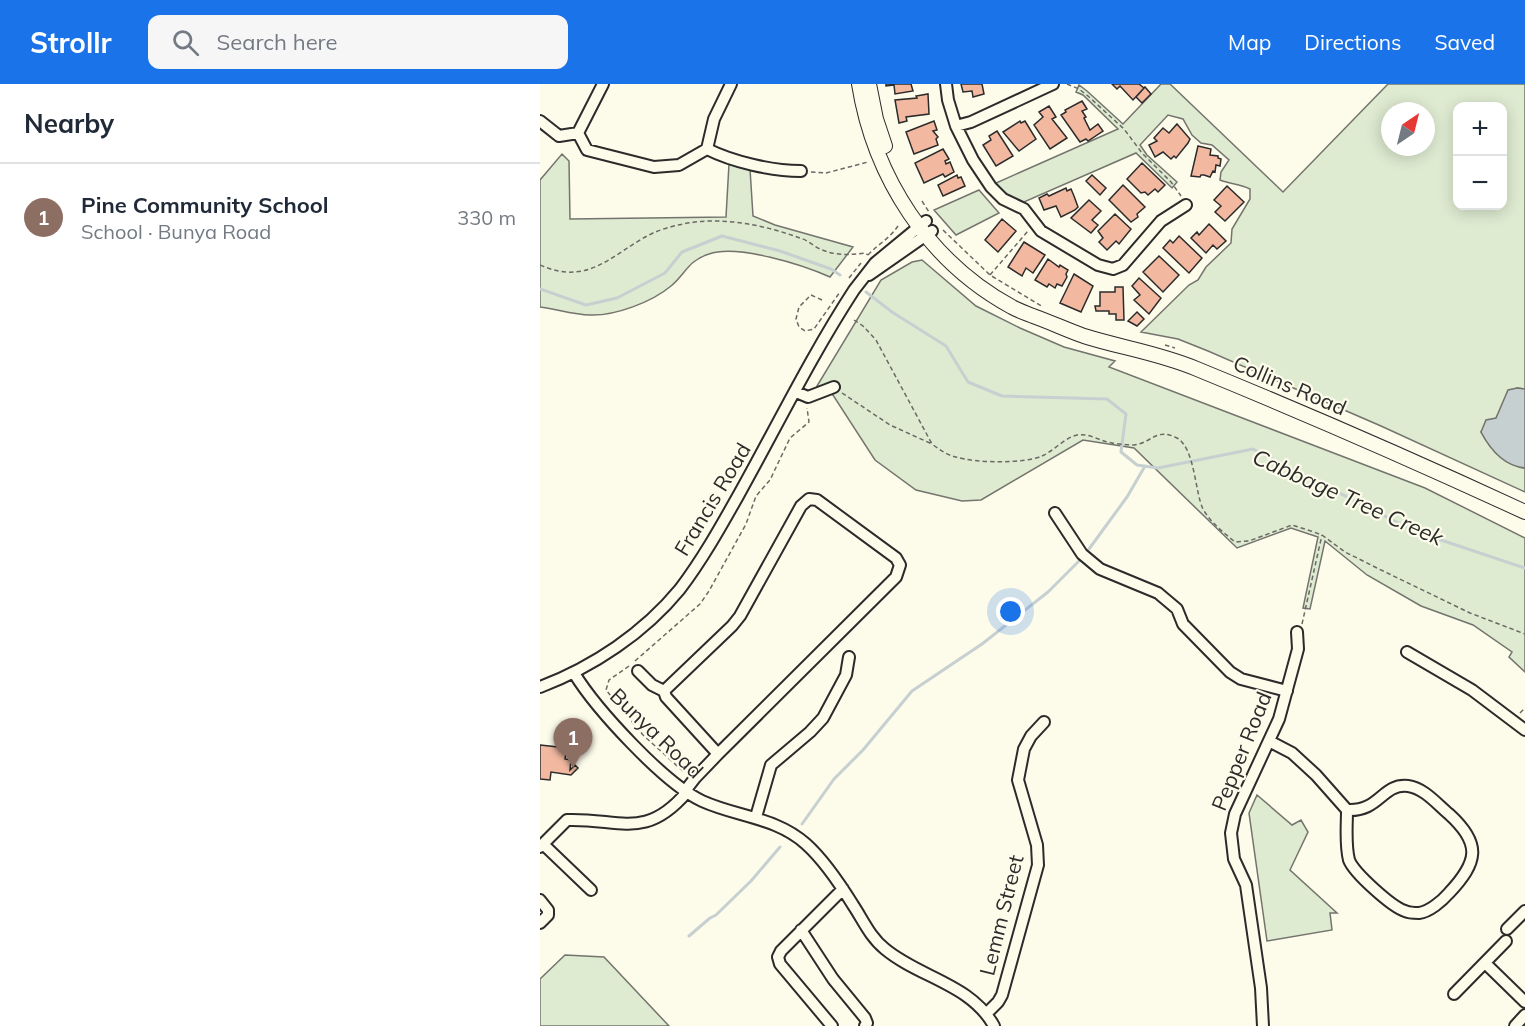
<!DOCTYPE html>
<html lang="en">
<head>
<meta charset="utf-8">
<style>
  :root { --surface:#fff; --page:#f6f6f7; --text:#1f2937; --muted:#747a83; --line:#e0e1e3; --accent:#1a73e8 }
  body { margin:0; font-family:Mulish,sans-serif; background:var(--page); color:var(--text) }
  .controls { position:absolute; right:18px; top:18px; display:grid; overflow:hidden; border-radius:12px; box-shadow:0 3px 15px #0003 }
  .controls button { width:54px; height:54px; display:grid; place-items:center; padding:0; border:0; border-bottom:2px solid var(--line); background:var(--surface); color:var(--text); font:30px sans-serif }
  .compass { position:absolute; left:841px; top:18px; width:54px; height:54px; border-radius:50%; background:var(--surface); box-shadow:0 3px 15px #0003; rotate:35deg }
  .you { position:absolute; left:471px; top:528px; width:21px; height:21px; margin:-15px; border:4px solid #fff; border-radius:50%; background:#1a73e8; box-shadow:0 0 0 9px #1a73e833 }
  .badge { display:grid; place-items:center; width:39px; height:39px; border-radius:50%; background:var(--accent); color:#fff; font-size:20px; font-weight:700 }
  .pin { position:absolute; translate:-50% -50px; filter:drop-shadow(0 2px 3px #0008) }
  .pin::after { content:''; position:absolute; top:32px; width:21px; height:18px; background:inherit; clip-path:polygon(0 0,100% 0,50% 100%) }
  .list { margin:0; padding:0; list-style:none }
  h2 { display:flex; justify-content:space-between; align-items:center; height:78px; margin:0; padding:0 24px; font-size:26px }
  h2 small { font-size:20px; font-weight:400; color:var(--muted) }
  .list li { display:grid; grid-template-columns:39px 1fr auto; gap:18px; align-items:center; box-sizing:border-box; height:108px; padding:0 24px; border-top:2px solid var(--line) }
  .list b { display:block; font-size:22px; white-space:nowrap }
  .list p { margin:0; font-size:20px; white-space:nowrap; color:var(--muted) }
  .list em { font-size:20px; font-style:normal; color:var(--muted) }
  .icon { flex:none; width:33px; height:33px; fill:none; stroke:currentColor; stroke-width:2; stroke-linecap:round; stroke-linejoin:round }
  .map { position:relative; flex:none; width:985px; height:942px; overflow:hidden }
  header { display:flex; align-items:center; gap:36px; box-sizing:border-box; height:84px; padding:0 30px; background:var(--accent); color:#fff }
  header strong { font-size:28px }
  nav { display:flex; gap:33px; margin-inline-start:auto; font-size:21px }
  .search { width:420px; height:54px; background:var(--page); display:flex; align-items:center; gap:15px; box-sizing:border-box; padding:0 21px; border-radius:12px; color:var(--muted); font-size:22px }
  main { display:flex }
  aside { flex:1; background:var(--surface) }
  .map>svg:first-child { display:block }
  .green { fill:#deebd1; stroke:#74746e; stroke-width:1.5; fill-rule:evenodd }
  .water { fill:#c7d0d0; stroke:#74746e; stroke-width:1.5 }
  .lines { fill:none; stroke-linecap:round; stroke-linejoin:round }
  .stream { stroke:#c7d0d0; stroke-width:3 }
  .building { fill:#f2b8a0; stroke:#2b2b2b; stroke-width:1.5 }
  .minor-casing { stroke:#2b2b2b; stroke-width:14 }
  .major-casing { stroke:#2b2b2b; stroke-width:16 }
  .path { stroke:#6a6964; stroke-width:1.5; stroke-dasharray:4.5 3; stroke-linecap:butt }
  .minor { stroke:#fdfbea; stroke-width:10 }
  .major { stroke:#fdfbea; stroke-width:14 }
  .labels { text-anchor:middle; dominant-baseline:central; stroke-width:4.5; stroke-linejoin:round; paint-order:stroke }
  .street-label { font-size:21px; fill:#2b2b2b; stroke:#fdfbea }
  .water-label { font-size:22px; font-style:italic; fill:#2b2b2b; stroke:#fdfbea }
</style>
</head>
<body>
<header>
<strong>Strollr</strong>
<div class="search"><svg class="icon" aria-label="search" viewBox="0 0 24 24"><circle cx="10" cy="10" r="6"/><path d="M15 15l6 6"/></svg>Search here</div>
<nav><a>Map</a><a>Directions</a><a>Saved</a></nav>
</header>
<main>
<aside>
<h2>Nearby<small></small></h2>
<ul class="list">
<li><span class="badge" style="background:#8d6e63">1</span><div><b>Pine Community School</b><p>School · Bunya Road</p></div><em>330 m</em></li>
</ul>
</aside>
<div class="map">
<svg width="985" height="942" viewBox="0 0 985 942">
  <rect width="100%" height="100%" fill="#fdfbea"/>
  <!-- green -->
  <path class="green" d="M 621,0 L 630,0 L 743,108 L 848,0 L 985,0 L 985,305 L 977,304 L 956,334 L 941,348 C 950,365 964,382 985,384 L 985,408 L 841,342 L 668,267 L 638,255 L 601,248 L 649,201 L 658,196 L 666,183 L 691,159 L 692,145 L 710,115 L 710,105 C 700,100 690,100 680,96 L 681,88 L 689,76 L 672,61 L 661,59 L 652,51 L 643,35 L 628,31 L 600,61 L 607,71 L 637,98 L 632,104 L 596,69 L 484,118 L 463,108 L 456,99 L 578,45 L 543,11 L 536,8 L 539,1 L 547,7 L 583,40 ZM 918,22 L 962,22 L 962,122 L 918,122 ZM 850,27 L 886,27 L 886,63 L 850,63 Z
    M 22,70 L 29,77 L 30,135 L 186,133 L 189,80 L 210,85 L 213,132 L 235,141 L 313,163 L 290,193 C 263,181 198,160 169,170 C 147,177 146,190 131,202 C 112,218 75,232 50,231 C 34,231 16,225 0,223 L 0,96 Z
    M 439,106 L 459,129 L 416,151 L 394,126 Z
    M 382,176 L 436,222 L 480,244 L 524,263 L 575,277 L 569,283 L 885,404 L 985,454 L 985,588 L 969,573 L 972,568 L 933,541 L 881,522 L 827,491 L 785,457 L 770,525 L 763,524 L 778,453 L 751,444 L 697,464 L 594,364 L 543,356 L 441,416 L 422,417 L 376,406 L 335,376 L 293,311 L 277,302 L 341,196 L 372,178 Z
    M 717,711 L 752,741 L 761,736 L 768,748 L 750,786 L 797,829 L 790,829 L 792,846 L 727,857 L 709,729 Z
    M 25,871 L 64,873 L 129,942 L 0,942 L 0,895 Z"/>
  <!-- water -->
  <path class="water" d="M 977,304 L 985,305 L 985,384 C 964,382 950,365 941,348 L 946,336 L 956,334 L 968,306 Z"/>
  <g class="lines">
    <!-- stream -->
    <path class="stream" d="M 0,205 L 46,221 L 77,214 L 125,189 L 142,168 L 182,152 L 240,167 L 291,185 L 300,191
      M 326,208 L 352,228 L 406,262 L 428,298 L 462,312 L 567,315 L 586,330 L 581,368 L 597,381 L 618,384 L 713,365 L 874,447 L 985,484
      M 549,465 L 587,413 L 605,382
      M 262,740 L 294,695 L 323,666 L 372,607 L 442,560 L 508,508 L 539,477
      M 149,852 L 170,834 L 176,831 L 211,797 L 240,763"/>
  </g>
  <!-- building -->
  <path class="building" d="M 346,0 L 371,0 L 373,7 L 355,10 L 354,1 L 346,2 Z
    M 421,0 L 442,0 L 444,10 L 433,13 L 432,7 L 423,8 Z
    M 572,0 L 599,0 L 604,4 L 593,16 L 580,2 L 577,5 Z
    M 605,3 L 611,10 L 602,19 L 596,13 Z
    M 388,10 L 389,30 L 366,33 L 367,37 L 359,39 L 355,16 L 377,14 L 376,12 Z
    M 542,17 L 547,25 L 542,27 L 546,33 L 544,34 L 550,46 L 558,40 L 563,47 L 548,57 L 546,55 L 540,58 L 521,31 L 526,28 L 525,26 Z
    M 509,22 L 516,33 L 512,35 L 527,54 L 510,65 L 494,41 L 503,33 L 499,28 Z
    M 394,37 L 397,46 L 393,47 L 398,53 L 396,55 L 398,61 L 374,70 L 366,48 Z
    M 480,37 L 481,39 L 485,37 L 496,55 L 479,67 L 463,48 Z
    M 637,40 L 650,55 L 648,59 L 636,74 L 634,72 L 631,75 L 623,68 L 615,73 L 609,61 L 617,57 L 614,54 L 623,44 L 629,49 Z
    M 457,47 L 473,72 L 456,82 L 443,61 L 451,56 L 449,52 Z
    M 658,62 L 671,65 L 670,71 L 678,72 L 678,74 L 681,75 L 680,82 L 676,81 L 675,88 L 673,87 L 670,93 L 664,91 L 661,91 L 660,93 L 651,92 Z
    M 403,65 L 409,75 L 405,77 L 406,80 L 410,78 L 414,88 L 405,93 L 403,90 L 384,99 L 375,79 Z
    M 602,79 L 625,101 L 618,108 L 615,105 L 608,111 L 605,108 L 601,109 L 587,95 Z
    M 417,91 L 418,94 L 421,93 L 425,102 L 403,112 L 398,101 Z
    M 552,91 L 566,104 L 560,111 L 546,97 Z
    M 583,101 L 605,123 L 597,130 L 598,133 L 591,138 L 569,116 Z
    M 687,102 L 704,118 L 685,137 L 675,128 L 681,122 L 674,116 Z
    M 526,104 L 527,107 L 531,105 L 534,112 L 538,123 L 535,126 L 521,133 L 516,122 L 504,126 L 499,114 L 507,110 L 509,112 Z
    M 549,116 L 561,127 L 552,136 L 558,141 L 551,149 L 531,134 Z
    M 575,130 L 591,145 L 579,160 L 576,157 L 567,166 L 559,158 L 563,154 L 558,147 Z
    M 462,135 L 476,147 L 458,168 L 445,156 Z
    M 669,140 L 686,157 L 677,165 L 673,161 L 666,169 L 651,154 L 657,148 L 659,151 Z
    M 639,152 L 662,174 L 649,189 L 623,164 L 630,156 L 633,159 Z
    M 484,158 L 505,171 L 493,189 L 486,184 L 482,192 L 468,183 Z
    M 619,172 L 639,191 L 623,208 L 603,188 Z
    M 508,175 L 519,183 L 520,181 L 528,186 L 526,190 L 527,193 L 522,202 L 517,200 L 515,204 L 509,200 L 507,203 L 495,196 Z
    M 534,190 L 553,202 L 541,228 L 520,219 Z
    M 599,194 L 621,214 L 609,230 L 594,216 L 600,211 L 592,202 Z
    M 575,203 L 583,203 L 584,236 L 576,236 L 576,230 L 569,230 L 569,227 L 556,227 L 555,222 L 560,222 L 560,208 L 575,208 Z
    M 597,228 L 604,235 L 597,242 L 588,237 Z
    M 0,661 L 27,664 L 25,675 L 31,676 L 30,686 L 35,681 L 38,684 L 31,691 L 11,688 L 10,696 L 0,695 Z"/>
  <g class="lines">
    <defs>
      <path id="minor" d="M 406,0 L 408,16 L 416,42 L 433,76 L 451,103 L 463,115 L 484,125 L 501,147 L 558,181 L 573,185 L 583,181 L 621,137 L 646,121
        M 0,37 L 19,52 L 38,49 L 47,66 L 114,83 L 139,81 L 167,65 L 174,35 L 191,0
        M 416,42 L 431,38 L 513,0
        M 38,49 L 63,0
        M 167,65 C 193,78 232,87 261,87
        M 329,191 L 392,147
        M 256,308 L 268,313 L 294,303
        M 515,429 L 542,470 L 560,485 L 618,509 L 637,525 L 643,540 L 690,588 L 701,595 L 747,607
        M 867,568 L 932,606 L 985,646
        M 98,587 L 112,601 L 124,607
        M 34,589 C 56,625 124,699 162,717 C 197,733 236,733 266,760 C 285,777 300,800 313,821 C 323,836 330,853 345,865 C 380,894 431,900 454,942
        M 0,603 C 53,583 104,549 140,505 C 162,476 180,444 198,412 C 236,344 271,272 314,206 L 335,179 L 386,137
        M 729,657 L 752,669 L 776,691 L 807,726 C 840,728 842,699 868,702 C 884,704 897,720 909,730 C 942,760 938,778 909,809 C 902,817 889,828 879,829 C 875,829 869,829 865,827 C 852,823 814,789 809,776 C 805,760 807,742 807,726
        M 145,707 L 155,694 L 178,670 L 356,493 L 360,481 L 356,474 L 277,416 L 269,415 L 261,422 L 200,532 L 192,542 L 124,607 L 126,613 L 178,670
        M 216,733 L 231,681 L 270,648 L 283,634 L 306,591 L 309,573
        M 3,760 L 51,806
        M 0,763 L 27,736 C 80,734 105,757 147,708
        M 0,816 L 8,826 L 8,831 L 0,839
        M 967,845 L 985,827
        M 261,846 L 293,895 L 325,934 L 327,939 L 325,942
        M 945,879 L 985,918
        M 914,910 L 966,857
        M 447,929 L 458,918 L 462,911 L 498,781 L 497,761 L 478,696 L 484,665 L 491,652 L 504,638
        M 292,942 L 240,880 L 238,873 L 241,867 L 303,805
        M 723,942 L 721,904 L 706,801 L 694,775 L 691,749 L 695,730 L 739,635 L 758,565 L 757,548
        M 975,942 L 985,931"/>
      <path id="major" d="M 319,0 C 334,94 389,178 472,223 C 479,227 486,229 493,232 C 510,238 527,246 544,252 C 582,264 619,269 657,285 C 767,330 877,378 985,428
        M 329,0 L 336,35 L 345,62"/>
    </defs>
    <!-- minor casing -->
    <use href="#minor" class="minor-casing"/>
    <!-- major casing -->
    <use href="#major" class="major-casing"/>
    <!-- path -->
    <path class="path" d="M 527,0 L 539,5 L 548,12 L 584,45 L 602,69 L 631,98 L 641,112
      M 271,88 L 286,89 L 328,78
      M 382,117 L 389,128
      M 403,146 L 450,191 L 503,223
      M 328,171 C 338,160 352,153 359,140
      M 0,181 C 50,203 72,169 113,149 C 122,145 133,142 143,140 C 182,132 224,141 260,154 C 268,156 273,162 280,165 C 295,172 310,171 325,169 L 328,171
      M 450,191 L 488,147
      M 309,194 L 321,179
      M 282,216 L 271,211 L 259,223 L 256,235 L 259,243 L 265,247 L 274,245 L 300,208
      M 314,236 L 323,242 L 336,256 L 392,360 C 400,366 407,371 416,373 C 435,379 484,380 502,372 C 514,367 524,354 537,351 C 550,349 559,357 572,359 C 578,360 588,361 594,361 C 612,359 616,343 637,354 C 655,364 655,409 663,425 C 671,439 683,448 695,458 L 709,457 L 752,441 L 771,447 L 782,451 L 805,468 L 837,484 L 930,529 L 985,550
      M 625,261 L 635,264
      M 302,309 L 350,341 L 392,360
      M 762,540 L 782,451
      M 95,577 L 160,520 L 169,507 L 206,440 L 216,412 L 230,396 L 250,354 L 269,338 L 267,324
      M 89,582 L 69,596 L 66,606 L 103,651 L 145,689
      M 980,629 L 985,624"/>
    <!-- minor -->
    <use href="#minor" class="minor"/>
    <!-- major -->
    <use href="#major" class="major"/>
  </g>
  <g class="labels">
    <!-- street labels -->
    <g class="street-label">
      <text transform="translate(750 301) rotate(23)">Collins Road</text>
      <text transform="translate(172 415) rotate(-59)">Francis Road</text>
      <text transform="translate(117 649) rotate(44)">Bunya Road</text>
      <text transform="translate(701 667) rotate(-68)">Pepper Road</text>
      <text transform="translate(461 831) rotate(-76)">Lemm Street</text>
    </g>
    <!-- water labels -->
    <g class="water-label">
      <text transform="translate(808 413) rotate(24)">Cabbage Tree Creek</text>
    </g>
  </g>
</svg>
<div class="controls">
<button>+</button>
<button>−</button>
</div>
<svg class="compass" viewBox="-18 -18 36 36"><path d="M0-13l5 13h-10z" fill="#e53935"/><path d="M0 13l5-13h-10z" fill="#747a83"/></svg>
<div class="you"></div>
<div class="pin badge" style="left:33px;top:684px;background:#8d6e63">1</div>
</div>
</main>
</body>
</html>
